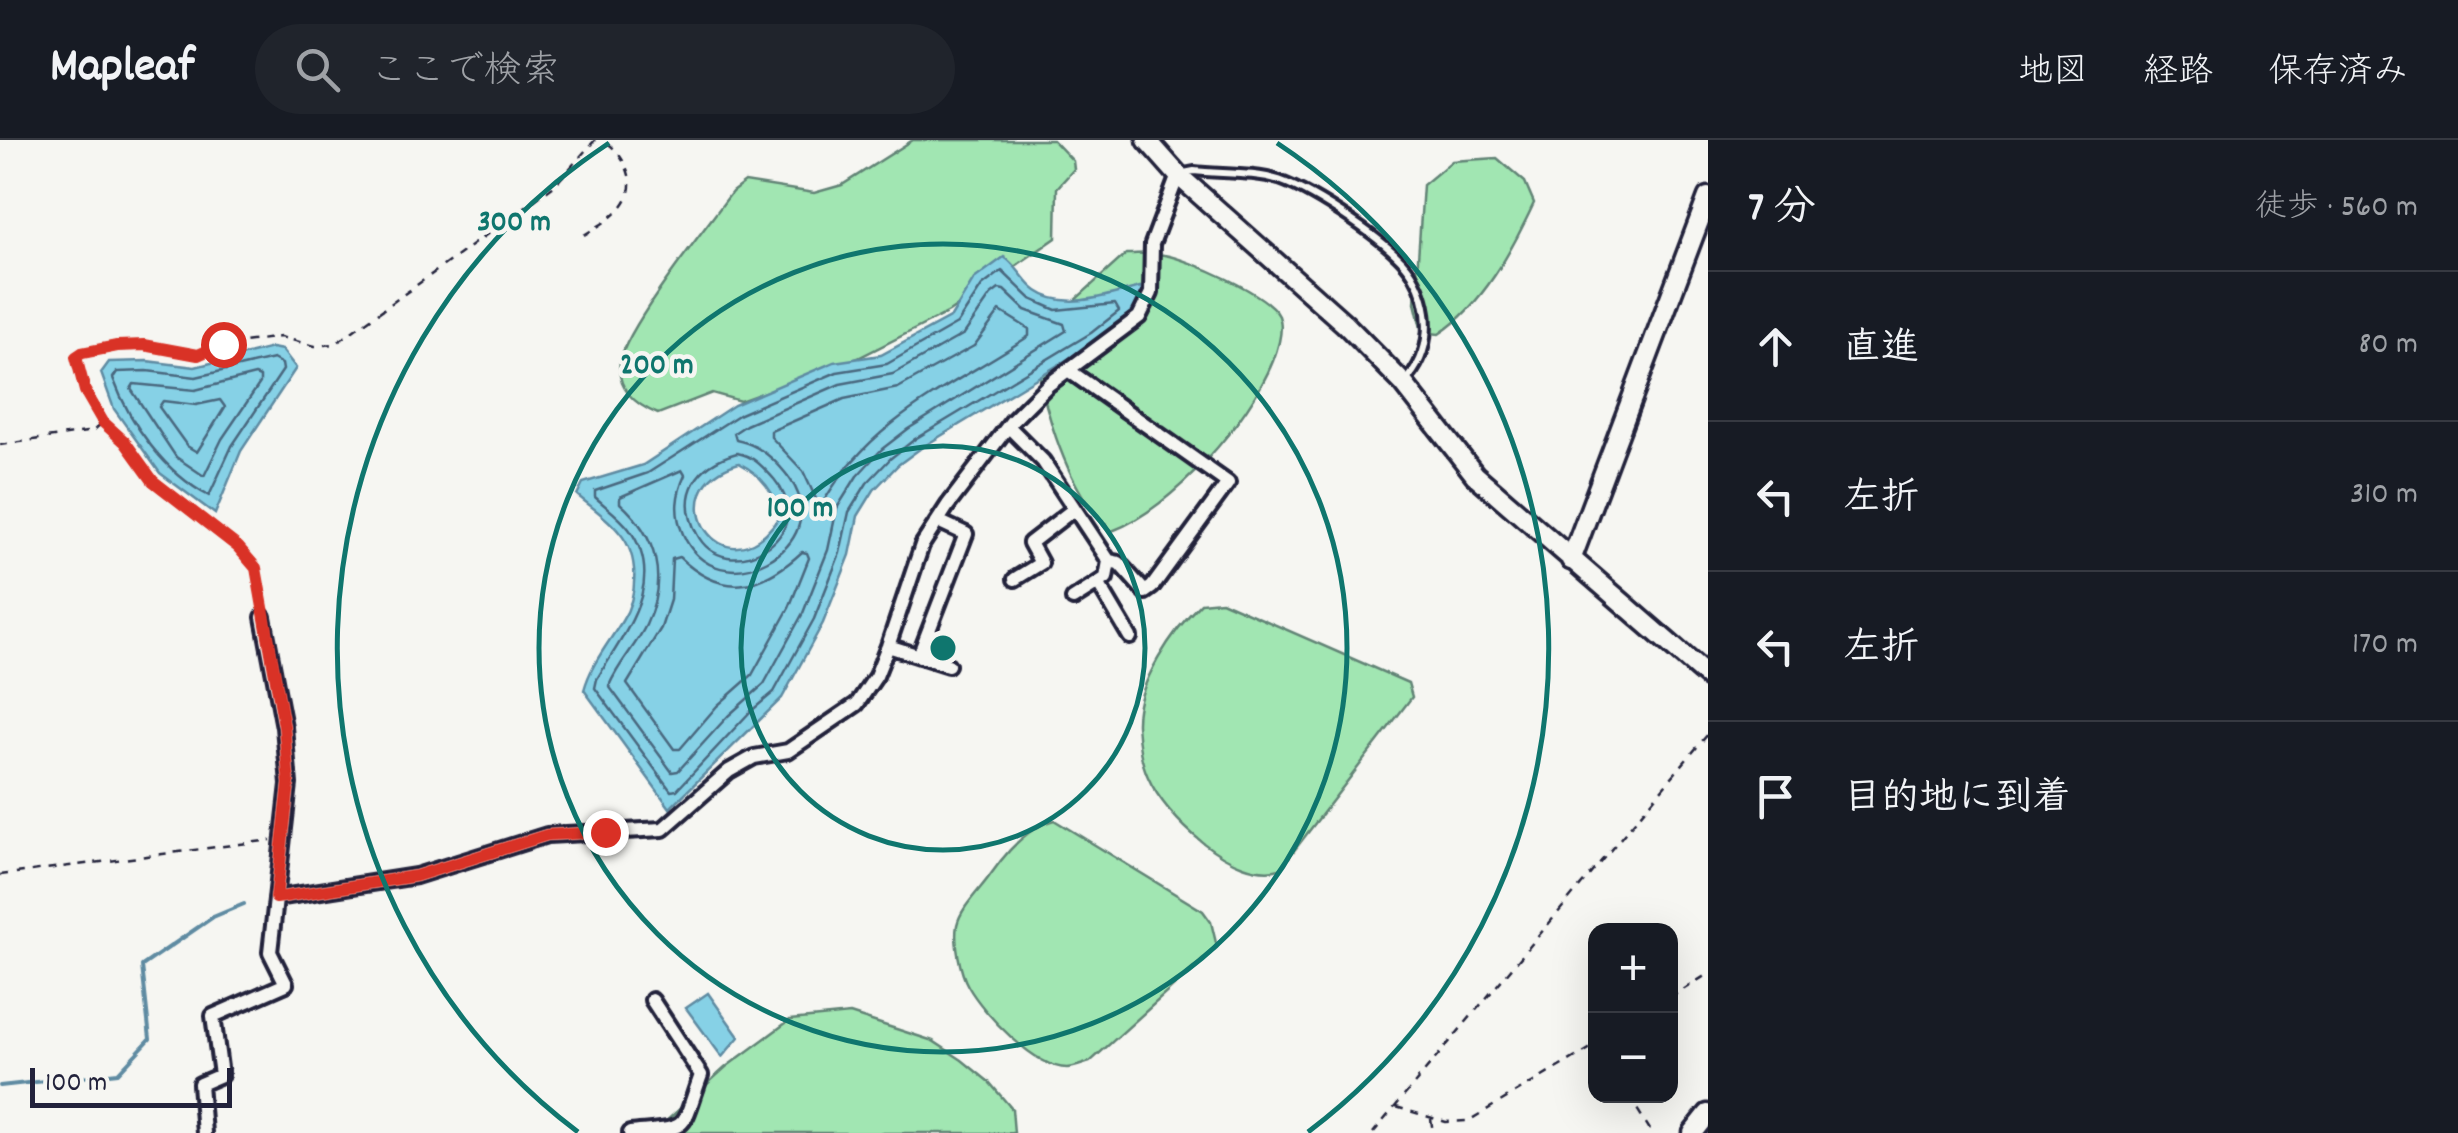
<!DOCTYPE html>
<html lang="ja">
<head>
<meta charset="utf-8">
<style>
  :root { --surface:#171b24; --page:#20242c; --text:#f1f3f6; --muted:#9ea1a6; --line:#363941 }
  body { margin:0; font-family:Dekko,"Klee One",sans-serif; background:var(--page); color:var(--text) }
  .controls { position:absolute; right:30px; bottom:30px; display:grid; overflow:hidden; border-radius:20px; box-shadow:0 10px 40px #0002 }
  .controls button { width:90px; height:90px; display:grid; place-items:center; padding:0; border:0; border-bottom:2px solid var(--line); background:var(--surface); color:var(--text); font:50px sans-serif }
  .scale { position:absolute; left:30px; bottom:25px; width:202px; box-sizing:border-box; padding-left:10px; border:5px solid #22223b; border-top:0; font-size:28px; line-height:35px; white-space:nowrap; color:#22223b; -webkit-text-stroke:8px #f6f6f2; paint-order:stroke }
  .stop { position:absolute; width:30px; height:30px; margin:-22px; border:8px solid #d93025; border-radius:50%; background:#fff }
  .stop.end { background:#d93025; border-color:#fff; box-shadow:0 2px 10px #0008 }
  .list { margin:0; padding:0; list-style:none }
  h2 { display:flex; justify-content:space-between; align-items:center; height:130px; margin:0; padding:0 40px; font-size:42px }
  h2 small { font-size:32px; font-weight:400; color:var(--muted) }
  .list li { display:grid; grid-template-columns:65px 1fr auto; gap:30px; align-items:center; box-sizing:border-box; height:150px; padding:0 40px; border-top:2px solid var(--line) }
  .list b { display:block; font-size:38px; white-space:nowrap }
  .list em { font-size:32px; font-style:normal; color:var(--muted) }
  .icon { flex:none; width:55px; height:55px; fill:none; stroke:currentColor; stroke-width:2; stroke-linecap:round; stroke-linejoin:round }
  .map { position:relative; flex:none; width:1708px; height:993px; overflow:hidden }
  header { display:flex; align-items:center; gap:60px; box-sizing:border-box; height:140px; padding:0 50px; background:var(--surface); border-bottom:2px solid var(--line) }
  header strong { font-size:48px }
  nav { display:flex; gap:55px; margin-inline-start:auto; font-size:35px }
  .search { width:700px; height:90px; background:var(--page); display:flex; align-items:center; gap:25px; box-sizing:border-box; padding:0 35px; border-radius:55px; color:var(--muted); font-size:38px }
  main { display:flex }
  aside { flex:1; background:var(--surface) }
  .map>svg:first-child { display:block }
  .green { fill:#a1e6b2; stroke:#628476; stroke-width:2.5 }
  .water { fill:#86d1e6; stroke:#5e8ba2; stroke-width:2.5; fill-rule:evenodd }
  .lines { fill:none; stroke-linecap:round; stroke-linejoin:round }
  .shore { stroke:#4a687f; stroke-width:2.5 }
  .stream { stroke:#5e8ba2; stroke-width:4 }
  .lane-casing { stroke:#22223b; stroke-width:14 }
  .street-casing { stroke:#22223b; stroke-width:20 }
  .secondary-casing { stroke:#22223b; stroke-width:25 }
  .path { stroke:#22223b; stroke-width:2.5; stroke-dasharray:8 8; stroke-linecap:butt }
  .lane { stroke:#f6f6f2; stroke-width:6 }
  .street { stroke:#f6f6f2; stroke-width:12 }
  .secondary { stroke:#f6f6f2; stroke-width:18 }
  .route { stroke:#d93025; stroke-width:12 }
  .ring { fill:none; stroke:#0f766e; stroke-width:5 }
  .centre { fill:#0f766e; stroke:#f6f6f2; stroke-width:5 }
  .ring-label { font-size:30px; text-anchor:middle; font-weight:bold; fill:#0f766e; stroke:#f6f6f2; stroke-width:9; stroke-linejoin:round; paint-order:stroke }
</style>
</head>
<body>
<header>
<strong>Mapleaf</strong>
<div class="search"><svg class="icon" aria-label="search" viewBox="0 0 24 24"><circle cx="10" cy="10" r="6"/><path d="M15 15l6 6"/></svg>ここで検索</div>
<nav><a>地図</a><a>経路</a><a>保存済み</a></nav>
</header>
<main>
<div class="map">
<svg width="1708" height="993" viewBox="0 0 1708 993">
  <rect width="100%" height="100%" fill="#f6f6f2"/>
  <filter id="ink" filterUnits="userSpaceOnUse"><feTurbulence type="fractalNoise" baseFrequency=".01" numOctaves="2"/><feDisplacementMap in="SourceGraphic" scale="20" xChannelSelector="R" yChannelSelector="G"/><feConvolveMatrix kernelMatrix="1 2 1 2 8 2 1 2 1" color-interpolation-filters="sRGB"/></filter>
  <g filter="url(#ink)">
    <!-- green -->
    <path class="green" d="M 913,0 L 1053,0 L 1073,21 L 1074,29 L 1057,48 L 1056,98 L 949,172 L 858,218 L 740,261 L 712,253 L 658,274 C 636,265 616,249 620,222 C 625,189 708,84 732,52 L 745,42 L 814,53 L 842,45 Z
      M 1497,18 L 1525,42 L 1534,63 C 1512,110 1483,165 1439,194 L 1422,192 L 1415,163 L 1423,45 L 1452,21 Z
      M 1126,114 C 1138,114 1152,112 1164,115 C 1188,119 1269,154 1279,176 C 1284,189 1278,208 1273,221 C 1249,281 1173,368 1112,391 C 1103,381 1093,371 1086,361 C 1059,320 1040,254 1035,206 L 1064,170 Z
      M 1221,461 L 1408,543 L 1412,557 L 1280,729 C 1234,742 1165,677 1148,637 C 1141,622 1138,601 1137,584 C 1136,544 1173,490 1201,463 Z
      M 1054,680 L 1203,771 L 1211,782 L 1217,807 L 1090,922 C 1083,924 1074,928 1067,928 C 1035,928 983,873 968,846 C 960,832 954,801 957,785 C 961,767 981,749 991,734 C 1007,711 1028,687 1054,680 Z
      M 850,874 L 933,901 L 962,920 L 989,942 L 1012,969 L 1014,993 L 653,993 L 726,927 L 790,880 Z"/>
    <!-- water -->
    <path class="water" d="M 1004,117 C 1017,125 1024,142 1037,151 C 1065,171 1110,155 1140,147 L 1145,154 L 1136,173 L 1096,202 L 921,308 L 898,325 L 874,350 L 858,376 L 850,415 L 823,483 L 782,558 L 670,668 L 584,550 C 591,524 608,504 622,481 C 638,456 640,416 619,392 C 608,378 591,367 577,355 L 583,343 L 643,325 L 734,265 L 834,222 L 881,215 L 951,177 L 974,139 ZM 739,323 C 760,334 777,353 779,377 C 725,460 652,348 739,323 Z
      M 272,208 L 282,210 L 296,228 L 241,311 L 215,374 L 160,333 L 114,269 L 101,233 L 109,222 L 147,221 L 195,227 Z
      M 708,853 L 739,897 L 722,917 L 686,868 Z"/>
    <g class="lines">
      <!-- shore -->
      <path class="shore" d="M 1002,131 L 1031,159 L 1056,170 L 1115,164 L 1119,171 L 1091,193 L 915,299 L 891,318 L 867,343 L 849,372 L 840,413 L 814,479 L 774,552 L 750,572 L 677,650 L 671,651 L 595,548 L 597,539 C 624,493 668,442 629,389 C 620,377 606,367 595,357 L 595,351 L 648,333 L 740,274 L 837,232 L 887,224 L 957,184 L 982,146 Z
        M 999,149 L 1004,150 L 1025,170 L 1064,184 L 1066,191 L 908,289 L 882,309 L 857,336 L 837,368 L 828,410 L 803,473 L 764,544 L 728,576 L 678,631 L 672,632 L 609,546 C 618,524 636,506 646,485 C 668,438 657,396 620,363 L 620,357 L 682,330 L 685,335 C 676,355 674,373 683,394 C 717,473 838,406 790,339 C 776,320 759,304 736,300 L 734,293 L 746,285 L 840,244 L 893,234 L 964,194 L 991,155 Z
        M 1000,171 L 1029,189 L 1029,196 C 952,247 873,277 824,361 L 817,361 L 803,331 L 771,297 L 771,291 L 844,259 L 898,248 L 974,206 Z
        M 273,219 L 282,224 L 283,230 L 232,306 L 209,356 C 165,333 130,284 113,238 L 117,232 L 147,231 L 196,237 Z
        M 255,235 L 260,237 L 260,243 L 222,299 L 204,336 L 176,317 L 131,249 L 134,244 L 195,250 Z
        M 220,260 L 225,267 L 197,312 L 187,306 L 159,267 L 163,261 L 196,265 Z
        M 737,313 C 754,316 763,327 774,339 C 823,398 725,449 697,394 C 676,354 697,324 737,313 Z
        M 802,412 L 807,413 L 809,418 L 789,468 L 752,535 L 717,566 L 680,609 L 674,609 L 627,544 L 661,488 L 670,460 L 672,419 L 679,417 C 722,458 760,451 802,412 Z"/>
      <!-- stream -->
      <path class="stream" d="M 0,946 L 118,933 L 150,899 L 142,826 L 213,777 L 244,764"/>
      <defs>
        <path id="lane" d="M 1184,33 L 1194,31 C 1220,34 1254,32 1279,40 C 1313,52 1394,104 1412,134 C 1433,169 1433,213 1404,243"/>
        <path id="street" d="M 1068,230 L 1228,343 L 1152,447 L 1145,452 L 1119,423 L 1109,421
          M 1008,286 L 1043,321 L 1109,421 L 1106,438 L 1073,459
          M 1015,439 L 1041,423 L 1030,403 L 1074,369
          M 1098,443 L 1130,497
          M 888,506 L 948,525
          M 919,516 L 966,394 L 938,381
          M 276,758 L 416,736 L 547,695 L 663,689 L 729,631 L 754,617 L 788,611 L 857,564 L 876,536 L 888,506 L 922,405 L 948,365 L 1012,281 L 1048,245 L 1139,177 L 1151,153 L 1152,104 L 1178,35
          M 204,993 L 200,944 L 221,935 L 213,876 L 286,844 L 270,812 L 289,644 L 284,587 L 263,477
          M 630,993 C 692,987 680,993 701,935 L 652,860"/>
        <path id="secondary" d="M 1147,0 L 1178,35 L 1345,184 L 1404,244 L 1475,335 L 1708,537
          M 1571,420 L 1708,57
          M 1693,993 L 1708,974"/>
      </defs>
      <!-- lane casing -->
      <use href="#lane" class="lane-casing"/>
      <!-- street casing -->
      <use href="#street" class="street-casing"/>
      <!-- secondary casing -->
      <use href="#secondary" class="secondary-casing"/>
      <!-- path -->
      <path class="path" d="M 584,95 C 609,80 640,62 627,29 C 622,17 614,6 602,0
        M 0,305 L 93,291 L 102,283
        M 261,465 L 256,428 L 238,407 L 153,341 L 125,302 L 103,282 L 85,251 L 76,217 L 82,213 L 117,205 L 144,205 L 198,215 L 223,205 L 280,197 L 315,206 L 335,204 L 554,46 L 595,0
        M 0,735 L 271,700
        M 1670,858 L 1708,834
        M 1629,956 L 1652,993
        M 1396,967 L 1446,982 L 1468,981 L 1596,905
        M 1431,979 L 1433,993
        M 1373,993 L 1708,594"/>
      <!-- lane -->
      <use href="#lane" class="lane"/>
      <!-- street -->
      <use href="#street" class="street"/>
      <!-- secondary -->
      <use href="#secondary" class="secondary"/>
    </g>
  </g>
  <g class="lines" filter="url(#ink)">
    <!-- route -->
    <path class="route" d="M 223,204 L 198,215 L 144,205 L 117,206 L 82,213 L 76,217 L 85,251 L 103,282 L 125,302 L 153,341 L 238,407 L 256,428 L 284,586 L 289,644 L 276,758 L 416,736 L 547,695 L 605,692"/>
  </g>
  <!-- distance rings -->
  <g class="ring">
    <circle cx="943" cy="508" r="202"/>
    <circle cx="943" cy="508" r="404"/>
    <path d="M578 992A606 606 0 0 1 609 3M1277 3A606 606 0 0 1 1308 992"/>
  </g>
  <circle cx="943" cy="508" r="15" class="centre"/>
  <g class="ring-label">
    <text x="514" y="90">300 m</text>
    <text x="657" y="233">200 m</text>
    <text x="800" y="376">100 m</text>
  </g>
</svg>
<div class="controls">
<button>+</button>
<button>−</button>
</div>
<div class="scale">100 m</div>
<div class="stop" style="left:223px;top:204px"></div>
<div class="stop end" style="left:605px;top:692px"></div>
</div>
<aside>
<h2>7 分<small>徒歩 · 560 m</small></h2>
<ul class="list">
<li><svg class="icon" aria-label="ahead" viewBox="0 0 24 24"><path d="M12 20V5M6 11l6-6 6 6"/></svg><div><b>直進</b></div><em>80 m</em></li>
<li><svg class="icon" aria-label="left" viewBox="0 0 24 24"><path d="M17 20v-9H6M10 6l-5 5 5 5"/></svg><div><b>左折</b></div><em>310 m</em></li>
<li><svg class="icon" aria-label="left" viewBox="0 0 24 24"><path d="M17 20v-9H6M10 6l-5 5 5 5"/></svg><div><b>左折</b></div><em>170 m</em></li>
<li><svg class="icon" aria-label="arrive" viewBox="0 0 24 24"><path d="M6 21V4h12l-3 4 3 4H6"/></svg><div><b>目的地に到着</b></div></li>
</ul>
</aside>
</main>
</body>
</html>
